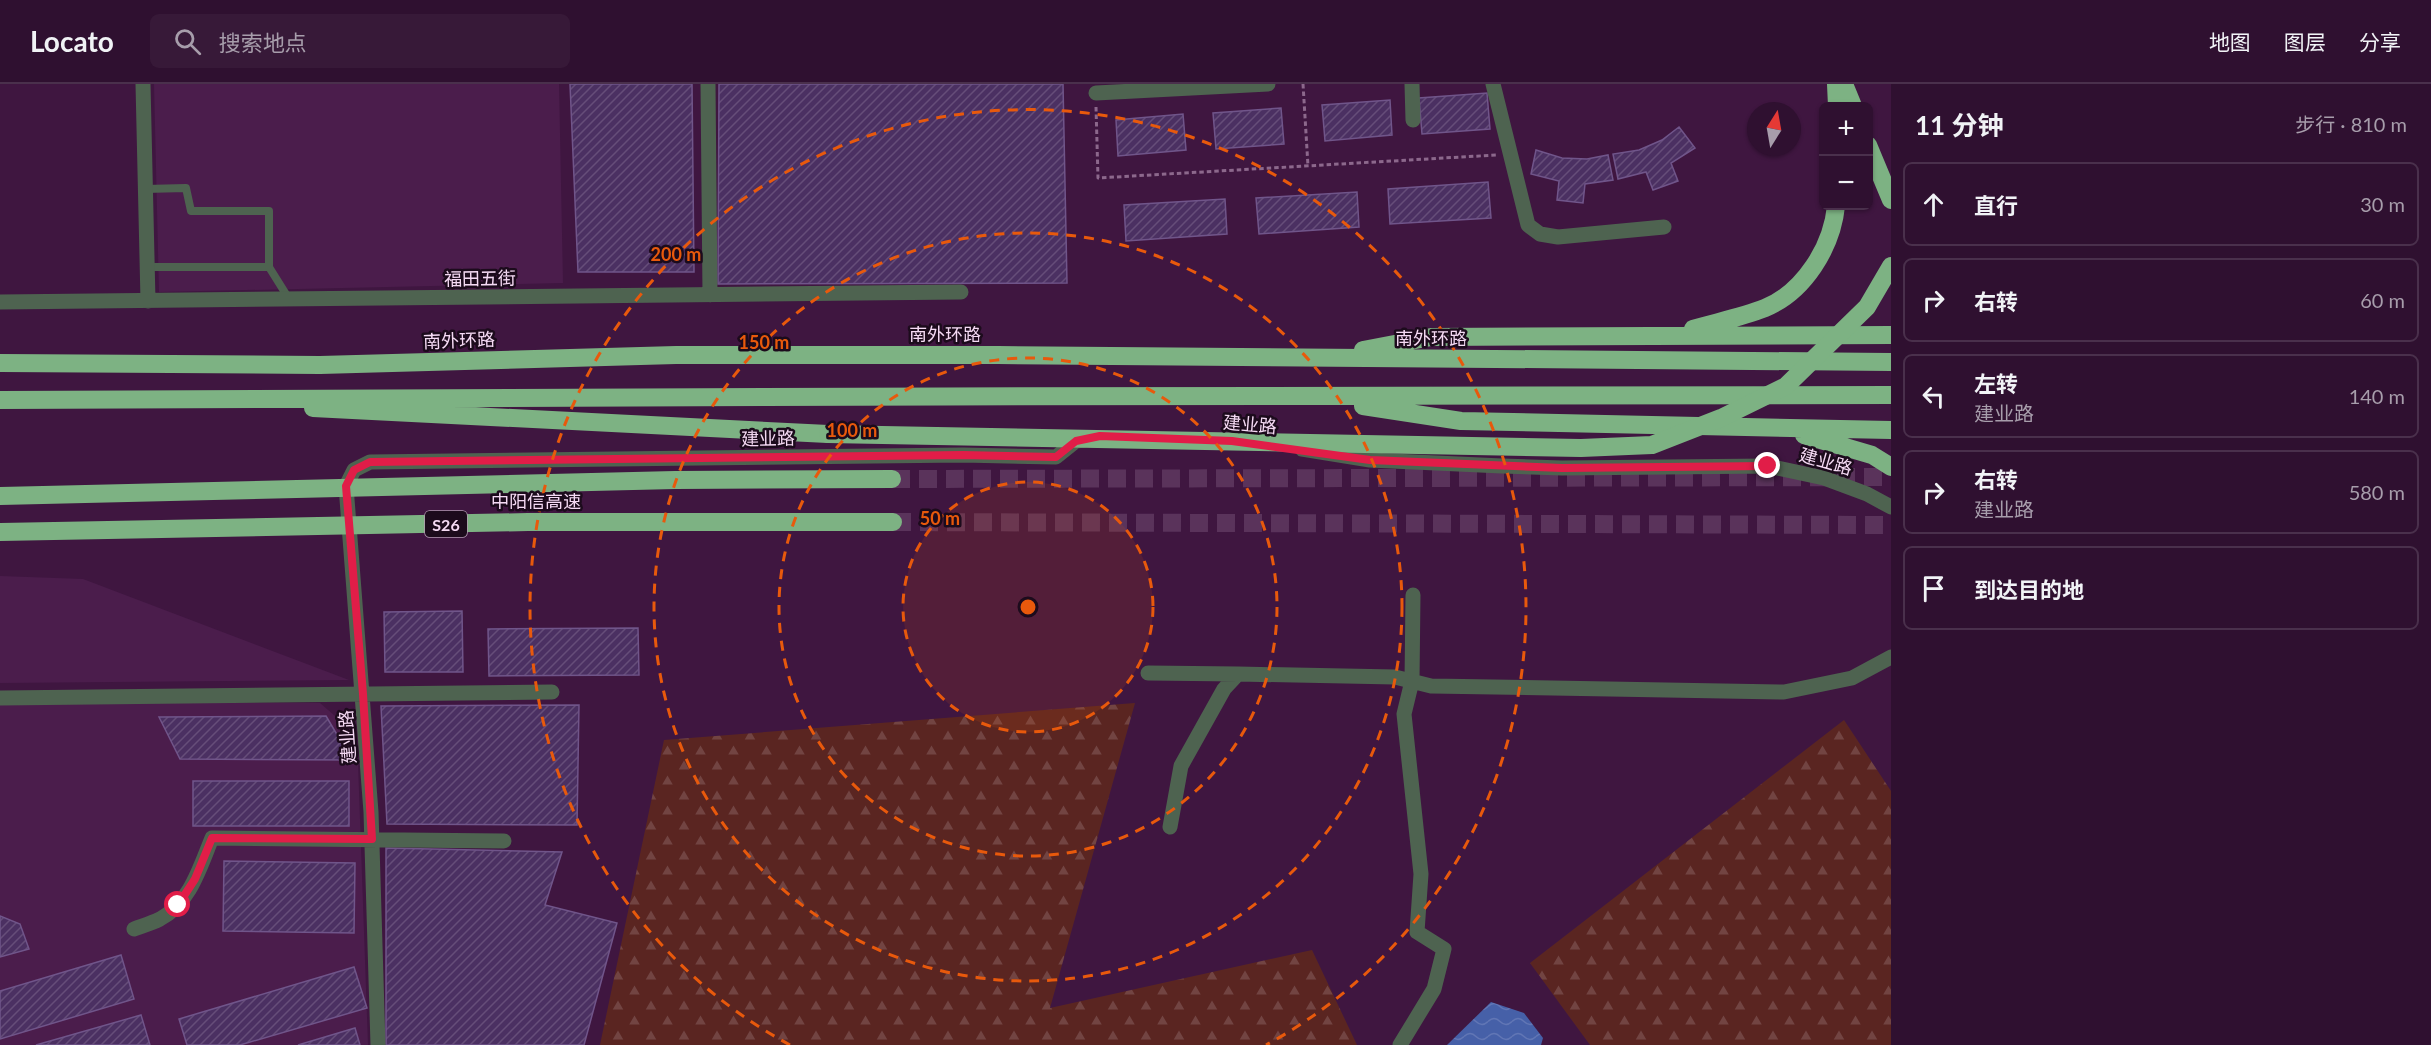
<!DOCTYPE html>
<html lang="zh">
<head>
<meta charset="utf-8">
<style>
  :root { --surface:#2f1030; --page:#371938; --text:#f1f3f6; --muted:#a79dab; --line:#4a304c }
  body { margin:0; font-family:Lato,"Noto Sans SC",sans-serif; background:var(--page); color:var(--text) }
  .controls { position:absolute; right:18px; top:18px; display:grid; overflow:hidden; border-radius:9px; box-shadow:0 2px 4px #0004 }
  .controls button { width:54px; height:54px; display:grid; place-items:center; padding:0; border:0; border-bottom:2px solid var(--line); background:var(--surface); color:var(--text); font:30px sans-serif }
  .compass { position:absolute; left:1747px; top:18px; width:54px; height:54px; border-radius:50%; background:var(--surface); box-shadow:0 2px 4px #0004; rotate:11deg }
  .stop { position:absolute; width:18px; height:18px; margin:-14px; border:4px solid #e11d48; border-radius:50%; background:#fff }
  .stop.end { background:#e11d48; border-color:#fff; box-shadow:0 2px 6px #0008 }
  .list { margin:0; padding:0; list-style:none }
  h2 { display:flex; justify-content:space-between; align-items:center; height:78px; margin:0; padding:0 24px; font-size:26px }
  h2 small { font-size:20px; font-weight:400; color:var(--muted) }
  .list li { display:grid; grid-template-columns:39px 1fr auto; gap:18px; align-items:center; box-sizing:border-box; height:84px; margin:0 12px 12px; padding:0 12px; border:2px solid var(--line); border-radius:9px }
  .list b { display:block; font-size:22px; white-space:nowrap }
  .list p { margin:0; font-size:20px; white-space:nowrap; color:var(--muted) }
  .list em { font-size:20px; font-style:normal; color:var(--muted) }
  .icon { flex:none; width:33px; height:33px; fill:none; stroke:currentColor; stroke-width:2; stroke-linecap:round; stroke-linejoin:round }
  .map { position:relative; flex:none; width:1891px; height:961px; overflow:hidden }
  header { display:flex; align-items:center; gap:36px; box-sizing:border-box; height:84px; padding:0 30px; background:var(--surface); border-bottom:2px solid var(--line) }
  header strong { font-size:28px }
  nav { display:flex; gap:33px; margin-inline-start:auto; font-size:21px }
  .search { width:420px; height:54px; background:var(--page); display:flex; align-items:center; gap:15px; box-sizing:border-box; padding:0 21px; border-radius:9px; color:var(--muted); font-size:22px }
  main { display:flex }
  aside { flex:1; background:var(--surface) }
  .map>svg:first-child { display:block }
  .built { fill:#4b1d4c }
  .forest { fill:url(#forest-firs) }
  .water { fill:url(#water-waves) }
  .building { fill:url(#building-hatch); stroke:#70558a; stroke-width:1.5 }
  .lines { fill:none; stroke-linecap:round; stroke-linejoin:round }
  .highway-tunnel { stroke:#5a335b; stroke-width:18; stroke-dasharray:18 9; stroke-linecap:butt }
  .path { stroke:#8c688c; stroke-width:3; stroke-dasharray:4.5 3; stroke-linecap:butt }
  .lane { stroke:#4e6350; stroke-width:8 }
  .street { stroke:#4e6350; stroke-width:15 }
  .highway { stroke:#7db283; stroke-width:18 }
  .highway-bridge { stroke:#7db283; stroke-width:18 }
  .route { stroke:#e11d48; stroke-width:8 }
  .ring { fill:none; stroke:#e8590c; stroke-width:3; stroke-dasharray:10 8 }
  .labels { text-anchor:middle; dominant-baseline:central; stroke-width:5; stroke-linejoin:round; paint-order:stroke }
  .shield { fill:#1c0b1c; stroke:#b49cb3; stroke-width:1.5 }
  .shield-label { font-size:16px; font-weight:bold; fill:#f5daf4 }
  .street-label { font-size:18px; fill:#f5daf4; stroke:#1c0b1c }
  .centre { fill:#e8590c; stroke:#1c0b1c; stroke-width:3 }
  .ring-label { font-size:18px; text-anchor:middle; font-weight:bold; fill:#e8590c; stroke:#1c0b1c; stroke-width:5; stroke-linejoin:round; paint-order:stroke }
</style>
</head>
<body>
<header>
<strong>Locato</strong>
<div class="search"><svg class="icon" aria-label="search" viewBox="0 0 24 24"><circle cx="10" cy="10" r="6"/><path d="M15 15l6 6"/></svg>搜索地点</div>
<nav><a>地图</a><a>图层</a><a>分享</a></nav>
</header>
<main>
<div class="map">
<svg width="1891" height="961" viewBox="0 0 1891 961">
  <defs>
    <pattern id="forest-firs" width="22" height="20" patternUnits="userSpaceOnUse" patternTransform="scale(1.5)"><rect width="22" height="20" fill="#5a2521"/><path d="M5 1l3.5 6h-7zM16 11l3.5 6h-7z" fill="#724442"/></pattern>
    <pattern id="water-waves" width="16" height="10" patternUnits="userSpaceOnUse" patternTransform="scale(1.5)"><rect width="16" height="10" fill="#4660a8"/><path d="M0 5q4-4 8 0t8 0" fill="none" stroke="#6176b5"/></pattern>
    <pattern id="building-hatch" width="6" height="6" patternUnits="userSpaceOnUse" patternTransform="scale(1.5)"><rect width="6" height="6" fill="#4b3062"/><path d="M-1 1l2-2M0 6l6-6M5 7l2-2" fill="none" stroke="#664d79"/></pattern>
  </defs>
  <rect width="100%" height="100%" fill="#3f1640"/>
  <!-- built -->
  <path class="built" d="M 154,0 L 559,0 L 563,199 L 159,208 Z
    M 0,492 L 83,495 L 349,596 L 0,599 Z
    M 0,619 L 320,619 L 357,651 L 368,961 L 0,961 Z"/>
  <!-- forest -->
  <path class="forest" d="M 1135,619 L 1050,924 L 1312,866 L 1357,961 L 600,961 L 664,656 Z
    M 1844,636 L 1891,707 L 1891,961 L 1590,961 L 1530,879 Z"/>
  <!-- water -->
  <path class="water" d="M 1491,918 L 1524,929 L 1543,954 L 1541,961 L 1447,961 Z"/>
  <!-- building -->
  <path class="building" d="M 570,0 L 692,0 L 694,188 L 578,188 Z
    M 719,0 L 1063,0 L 1067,199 L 718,200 Z
    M 1487,9 L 1490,45 L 1422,50 L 1419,14 Z
    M 1390,16 L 1392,51 L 1325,57 L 1322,21 Z
    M 1281,24 L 1284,60 L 1216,65 L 1213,29 Z
    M 1183,30 L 1186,66 L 1118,72 L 1116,36 Z
    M 1679,43 L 1695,64 L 1671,79 L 1678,97 L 1653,106 L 1646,88 L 1618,95 L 1613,70 L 1639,66 L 1662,56 Z
    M 1536,66 L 1562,74 L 1587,75 L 1608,71 L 1613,96 L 1585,100 L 1583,119 L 1557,116 L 1559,97 L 1531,90 Z
    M 1488,98 L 1491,134 L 1390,140 L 1388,105 Z
    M 1357,108 L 1359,143 L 1259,150 L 1256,114 Z
    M 1225,115 L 1227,150 L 1126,157 L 1124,121 Z
    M 462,527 L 463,588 L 385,588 L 384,528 Z
    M 638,544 L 639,591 L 489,592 L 488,545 Z
    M 579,621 L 577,741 L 387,740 L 381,622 Z
    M 326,632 L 352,676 L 180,675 L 159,633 Z
    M 193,697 L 349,697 L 349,742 L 193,742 Z
    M 386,764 L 562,768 L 545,821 L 617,839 L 584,961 L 386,961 Z
    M 224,777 L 355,779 L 354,849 L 223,847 Z
    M 0,832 L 20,840 L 29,865 L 0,873 Z
    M 121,871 L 134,915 L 0,955 L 0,907 Z
    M 354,883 L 367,924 L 240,961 L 187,961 L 179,935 Z
    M 141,931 L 150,961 L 36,961 Z
    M 355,944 L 360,961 L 298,961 Z"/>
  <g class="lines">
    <!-- highway-tunnel -->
    <path class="highway-tunnel" d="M 892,395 L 1891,393
      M 893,438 L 1891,441"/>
    <!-- path -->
    <path class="path" d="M 1303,0 L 1308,82
      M 1096,23 L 1098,94 L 1496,71"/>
    <!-- lane -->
    <path class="lane" d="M 145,105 L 186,104 L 191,127 L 269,127 L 269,183
      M 147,183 L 269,183 L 289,215"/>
    <!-- street -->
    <path class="street" d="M 143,0 L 148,217
      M 708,0 L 710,211
      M 1412,0 L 1413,36
      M 1493,0 L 1528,141 L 1540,150 L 1558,153 L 1664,143
      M 1096,9 L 1268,0
      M 0,218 L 961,208
      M 1302,365 L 1370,376 L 1502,382 L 1562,384 L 1768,382 L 1824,394 L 1867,410 L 1891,423
      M 1148,589 L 1238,590
      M 0,614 L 552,608
      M 1170,743 L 1181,682 L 1224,605 L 1238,590 L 1395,593 L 1431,602 L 1784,608 L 1852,594 L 1891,573
      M 134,845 C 142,842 152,839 160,835 C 190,819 200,783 212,754 L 504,757
      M 378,961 L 371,728 L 346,402 L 354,386 L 370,378 L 963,371 L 1056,373 L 1076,357 L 1084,356
      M 1400,961 L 1434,905 L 1444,865 L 1417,848 L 1421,790 L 1404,630 L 1412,597 L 1413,511"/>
    <!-- highway -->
    <path class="highway" d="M 1836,0 L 1837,22
      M 1844,0 L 1853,22
      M 1868,61 L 1891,116
      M 1693,245 C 1717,238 1742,233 1765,224 C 1804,208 1832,163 1836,122
      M 1363,266 L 1431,253 L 1891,251
      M 0,279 L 320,281 L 676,271 L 998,271 L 1891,278
      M 0,316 C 630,311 1261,313 1891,311
      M 1363,322 L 1461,337 L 1891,346
      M 313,324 L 828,350
      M 1804,351 L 1872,371 L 1891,383"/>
    <!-- highway-bridge -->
    <path class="highway-bridge" d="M 828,350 L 1581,364 L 1652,361 L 1721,334 L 1786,302 L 1867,223 L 1891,182
      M 0,412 L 675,396 L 892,395
      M 0,448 L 528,438 L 893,438"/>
  </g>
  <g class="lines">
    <!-- route -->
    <path class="route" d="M 178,821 L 195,795 L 212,754 L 372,755 L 363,610 L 346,402 L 354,386 L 370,378 L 963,371 L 1056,373 L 1076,357 L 1100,352 L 1232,357 L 1370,376 L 1562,384 L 1768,382"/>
  </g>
  <!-- distance rings -->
  <circle cx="1028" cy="523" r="125" fill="#e8590c" fill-opacity=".12"/>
  <g class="ring">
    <circle cx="1028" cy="523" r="125"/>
    <circle cx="1028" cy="523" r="249"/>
    <circle cx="1028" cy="523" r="374"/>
    <path d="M790 961A498 498 0 1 1 1266 961"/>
  </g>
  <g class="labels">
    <!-- shield labels -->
    <rect class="shield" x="425" y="427" width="42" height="26" rx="4.5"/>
    <g class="shield-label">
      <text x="446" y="440">S26</text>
    </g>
    <!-- street labels -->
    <g class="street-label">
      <text transform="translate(480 194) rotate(-1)">福田五街</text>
      <text x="945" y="250">南外环路</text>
      <text x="1431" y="254">南外环路</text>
      <text transform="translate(459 256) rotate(-2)">南外环路</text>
      <text transform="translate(1250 340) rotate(5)">建业路</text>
      <text transform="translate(768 354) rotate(-1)">建业路</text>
      <text transform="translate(1826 377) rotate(16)">建业路</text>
      <text x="536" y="417">中阳信高速</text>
      <text transform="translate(347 653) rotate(-94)">建业路</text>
    </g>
  </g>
  <circle cx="1028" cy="523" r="9" class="centre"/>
  <g class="ring-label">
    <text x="676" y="177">200 m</text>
    <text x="764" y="265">150 m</text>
    <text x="852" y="353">100 m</text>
    <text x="940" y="441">50 m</text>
  </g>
</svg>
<div class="controls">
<button>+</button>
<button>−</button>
</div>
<svg class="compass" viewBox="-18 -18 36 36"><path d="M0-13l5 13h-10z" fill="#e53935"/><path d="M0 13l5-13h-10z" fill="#a79dab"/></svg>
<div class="stop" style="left:178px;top:821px"></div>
<div class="stop end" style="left:1768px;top:382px"></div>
</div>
<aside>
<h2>11 分钟<small>步行 · 810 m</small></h2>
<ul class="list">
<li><svg class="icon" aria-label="ahead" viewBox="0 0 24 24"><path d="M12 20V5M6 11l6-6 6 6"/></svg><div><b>直行</b></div><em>30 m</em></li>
<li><svg class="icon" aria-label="right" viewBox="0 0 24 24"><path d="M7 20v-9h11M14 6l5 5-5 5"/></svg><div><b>右转</b></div><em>60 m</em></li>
<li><svg class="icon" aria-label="left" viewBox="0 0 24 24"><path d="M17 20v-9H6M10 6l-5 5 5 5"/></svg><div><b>左转</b><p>建业路</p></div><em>140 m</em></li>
<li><svg class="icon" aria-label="right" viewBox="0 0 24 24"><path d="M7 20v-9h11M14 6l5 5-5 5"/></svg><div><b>右转</b><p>建业路</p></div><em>580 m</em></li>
<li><svg class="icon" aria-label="arrive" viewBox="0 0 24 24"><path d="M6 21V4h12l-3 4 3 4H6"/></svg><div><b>到达目的地</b></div></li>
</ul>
</aside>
</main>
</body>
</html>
